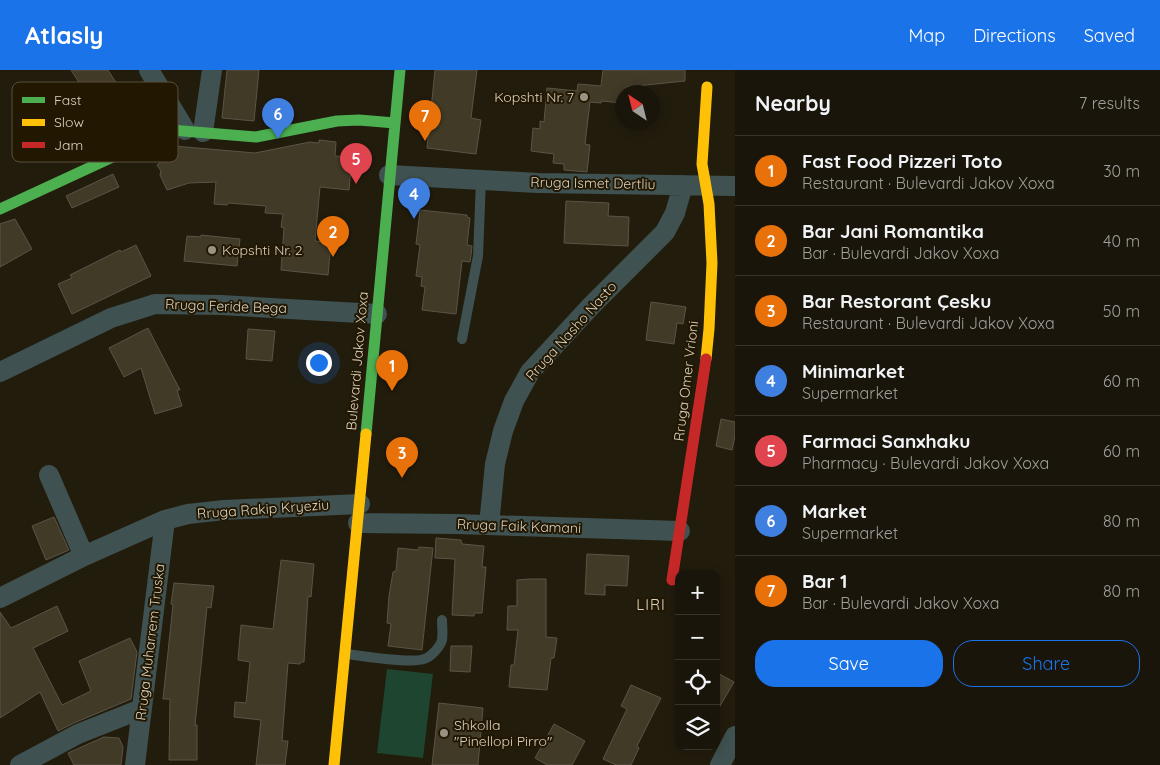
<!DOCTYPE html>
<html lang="en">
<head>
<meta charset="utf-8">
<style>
  :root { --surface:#1a150a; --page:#272218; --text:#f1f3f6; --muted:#9f9f9c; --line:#38342b; --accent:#1a73e8 }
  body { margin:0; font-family:Quicksand,sans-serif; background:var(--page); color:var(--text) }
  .controls { position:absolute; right:15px; bottom:15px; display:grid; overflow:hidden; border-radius:10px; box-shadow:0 2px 12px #0003 }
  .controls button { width:45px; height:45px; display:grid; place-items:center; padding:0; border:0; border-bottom:1px solid var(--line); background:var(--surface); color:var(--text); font:25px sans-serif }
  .compass { position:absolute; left:615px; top:15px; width:45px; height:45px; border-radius:50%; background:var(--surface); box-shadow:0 2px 12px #0003; rotate:325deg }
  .you { position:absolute; left:318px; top:292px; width:18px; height:18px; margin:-12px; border:4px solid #fff; border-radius:50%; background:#1a73e8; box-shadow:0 0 0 8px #1a73e833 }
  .badge { display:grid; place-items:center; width:32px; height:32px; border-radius:50%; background:var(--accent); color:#fff; font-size:16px; font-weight:700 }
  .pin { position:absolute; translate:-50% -41px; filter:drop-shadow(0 1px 2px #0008) }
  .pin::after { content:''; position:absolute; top:26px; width:18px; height:15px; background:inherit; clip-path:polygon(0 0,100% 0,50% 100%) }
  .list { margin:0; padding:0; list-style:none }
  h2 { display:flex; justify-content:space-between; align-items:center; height:65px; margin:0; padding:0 20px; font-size:21px }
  h2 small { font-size:16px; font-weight:400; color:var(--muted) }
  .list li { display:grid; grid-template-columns:32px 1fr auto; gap:15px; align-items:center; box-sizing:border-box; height:70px; padding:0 20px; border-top:1px solid var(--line) }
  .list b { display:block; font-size:19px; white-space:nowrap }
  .list p { margin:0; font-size:16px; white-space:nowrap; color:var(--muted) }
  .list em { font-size:16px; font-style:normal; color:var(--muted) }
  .actions { display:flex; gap:10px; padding:15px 20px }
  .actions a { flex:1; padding:11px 0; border:1px solid var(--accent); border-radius:20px; text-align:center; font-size:18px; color:var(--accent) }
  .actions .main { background:var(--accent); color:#fff }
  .icon { flex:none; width:28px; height:28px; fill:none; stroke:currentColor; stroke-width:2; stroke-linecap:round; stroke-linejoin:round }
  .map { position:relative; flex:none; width:735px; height:695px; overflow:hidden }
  header { display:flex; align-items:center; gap:30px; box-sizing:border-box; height:70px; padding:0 25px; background:var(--accent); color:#fff }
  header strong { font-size:24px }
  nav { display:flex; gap:28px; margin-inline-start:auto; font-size:18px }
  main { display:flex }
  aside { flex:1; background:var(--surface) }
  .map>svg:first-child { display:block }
  .green { fill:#1e4530 }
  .building { fill:#413a27; stroke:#5a5448 }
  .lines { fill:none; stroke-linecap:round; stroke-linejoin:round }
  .lane { stroke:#3f5150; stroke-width:10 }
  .street { stroke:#3f5150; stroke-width:20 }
  .fast { stroke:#4caf50; stroke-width:11 }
  .slow { stroke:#ffc107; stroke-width:11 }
  .jam { stroke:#c62828; stroke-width:11 }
  .poi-dot { fill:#9a9383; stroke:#221700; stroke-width:2 }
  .labels { text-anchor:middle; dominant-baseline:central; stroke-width:4; stroke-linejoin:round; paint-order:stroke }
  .poi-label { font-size:14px; fill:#dad3c3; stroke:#221700; text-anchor:start }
  .street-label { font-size:14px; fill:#dad3c3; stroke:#221700 }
  .neighbourhood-label { font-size:15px; letter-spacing:1px; fill:#dad3c3; stroke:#221700 }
  .key { fill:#221700; stroke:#594f3a; stroke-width:1 }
  .key-label { font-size:14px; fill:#dad3c3 }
</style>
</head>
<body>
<header>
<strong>Atlasly</strong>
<nav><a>Map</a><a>Directions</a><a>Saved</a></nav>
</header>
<main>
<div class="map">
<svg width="735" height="695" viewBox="0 0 735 695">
  <rect width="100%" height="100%" fill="#221c0d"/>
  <!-- green -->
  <path class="green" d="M 387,599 L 433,604 L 423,688 L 377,683 Z"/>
  <!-- building -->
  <path class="building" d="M 71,0 L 108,0 L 131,36 L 138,32 L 152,52 L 113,70 L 103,55 L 105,53 Z
    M 227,0 L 259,0 L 254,51 L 222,48 Z
    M 435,0 L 477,0 L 471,48 L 481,50 L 476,84 L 427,78 Z
    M 603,0 L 685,0 L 685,11 L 626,17 L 625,22 L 622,22 L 622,33 L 601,31 L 601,33 L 590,32 L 585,74 L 590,75 L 587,102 L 564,100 L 564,94 L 553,93 L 554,84 L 531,81 L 533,58 L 540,59 L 540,51 L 544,52 L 547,18 L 577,21 L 578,14 L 601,16 Z
    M 319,70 L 336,72 L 335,86 L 352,87 L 349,120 L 320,117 L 315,171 L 331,173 L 328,205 L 281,200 L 284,158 L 281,157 L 283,144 L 265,143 L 266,136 L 229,133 L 227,135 L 214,134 L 216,112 L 189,113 L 167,120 L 160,105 L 161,101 L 157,95 L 162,91 L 164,81 L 174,76 L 255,83 L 310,72 L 319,73 Z
    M 113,104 L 119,117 L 72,138 L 66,126 Z
    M 566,131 L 609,133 L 608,146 L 629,147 L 628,176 L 564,173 Z
    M 420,140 L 467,145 L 467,147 L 470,148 L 467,175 L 472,176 L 471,185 L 470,192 L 462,191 L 456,244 L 422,240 L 425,217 L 421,216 L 422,207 L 416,206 L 420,175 L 416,174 Z
    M 15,149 L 32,179 L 0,197 L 0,154 Z
    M 201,165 L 240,169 L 237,196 L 184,191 L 187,166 L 201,167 Z
    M 136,175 L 151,206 L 72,244 L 58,214 L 72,208 L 70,205 L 120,180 L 121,182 Z
    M 651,232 L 686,237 L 683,254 L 677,253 L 674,274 L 646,270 Z
    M 148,258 L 180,320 L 177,320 L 182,336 L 155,344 L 141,298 L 124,307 L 109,278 Z
    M 248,259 L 275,261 L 272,291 L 246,289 Z
    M 721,349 L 735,352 L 735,366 L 732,380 L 716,376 Z
    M 54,447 L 69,480 L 46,490 L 32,456 Z
    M 436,468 L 461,470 L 462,474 L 484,476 L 482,497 L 486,497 L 482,543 L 474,543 L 474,546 L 452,545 L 455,489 L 435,488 Z
    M 419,477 L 433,478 L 422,580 L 388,576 L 391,554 L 387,553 L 389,526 L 393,502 L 396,501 L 398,478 L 418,480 Z
    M 587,484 L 629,486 L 627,516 L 605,515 L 605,525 L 585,524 Z
    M 281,490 L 314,494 L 311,527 L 308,526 L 304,592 L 301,592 L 300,594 L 288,593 L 282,671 L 288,671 L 285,695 L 256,695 L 261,650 L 234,647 L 235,632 L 246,633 L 250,592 L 238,590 L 241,555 L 273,559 Z
    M 529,509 L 546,509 L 546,567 L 557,568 L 554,588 L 551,588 L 547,620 L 509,617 L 511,595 L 514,595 L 518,560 L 507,560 L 508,536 L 517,536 L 517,510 Z
    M 174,513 L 214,516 L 211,538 L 207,537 L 195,655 L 197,655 L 197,690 L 169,690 L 170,629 L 163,629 L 173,535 L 171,534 Z
    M 57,536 L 68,561 L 33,578 L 62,635 L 91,621 L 79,591 L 130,568 L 137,582 L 131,629 L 74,653 L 58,661 L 40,622 L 0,648 L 0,542 L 11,558 Z
    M 451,576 L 472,576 L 470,602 L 450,601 Z
    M 716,602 L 734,612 L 716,643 Z
    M 631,615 L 661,628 L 637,676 L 639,678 L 631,695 L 616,695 L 603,689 L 627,639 L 621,636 Z
    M 439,633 L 483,638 L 478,695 L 432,695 Z
    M 554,654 L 585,671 L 572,695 L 547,695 L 535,688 Z
    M 104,667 L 119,668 L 123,677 L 121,695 L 74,695 L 68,683 Z"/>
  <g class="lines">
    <!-- lane -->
    <path class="lane" d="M 462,269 L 478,186 L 481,110
      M 347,584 C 362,586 412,594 424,589 C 431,587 440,577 442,570 C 443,564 442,556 442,550"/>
    <!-- street -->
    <path class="street" d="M 149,0 L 185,60
      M 203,62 L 212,0
      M 389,105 L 538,113 L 735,116
      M 0,302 L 111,248 L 155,234 L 221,235 L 377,244
      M 49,405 L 84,486
      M 358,453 L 456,454 L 680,461
      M 489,455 L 495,394 L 503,361 L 514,331 L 530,302 L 591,236 L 665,162 L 675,143 L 683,115
      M 0,528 L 84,486 L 165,450 L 188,444 L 224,440 L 360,434
      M 20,695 L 78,664 L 141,639
      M 135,695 L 165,450
      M 720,695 L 735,666"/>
    <!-- fast -->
    <path class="fast" d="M 0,139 L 171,60 L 256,67 L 337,51 L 359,50 L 395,53
      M 366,364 L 400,0"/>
    <!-- slow -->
    <path class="slow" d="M 706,289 L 709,259 L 712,193 L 709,134 L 702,94 L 707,17
      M 334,695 L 366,364"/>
    <!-- jam -->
    <path class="jam" d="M 672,510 L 706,289"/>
  </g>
  <!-- markers -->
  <g class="poi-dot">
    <circle cx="584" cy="27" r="5"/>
    <circle cx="212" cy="180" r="5"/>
    <circle cx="444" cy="663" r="5"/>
  </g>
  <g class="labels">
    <!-- poi labels -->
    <g class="poi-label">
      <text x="574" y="27" text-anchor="end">Kopshti Nr. 7</text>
      <text x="222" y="180">Kopshti Nr. 2</text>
      <text x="454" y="655">Shkolla<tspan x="454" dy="16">"Pinellopi Pirro"</tspan></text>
    </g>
    <!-- street labels -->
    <g class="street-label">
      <text transform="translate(593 113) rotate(1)">Rruga Ismet Dertliu</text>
      <text transform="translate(226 236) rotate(2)">Rruga Feride Bega</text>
      <text transform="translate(571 261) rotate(-48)">Rruga Nasho Nasto</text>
      <text transform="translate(357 291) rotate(-85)">Bulevardi Jakov Xoxa</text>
      <text transform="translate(686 311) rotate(-83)">Rruga Omer Vrioni</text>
      <text transform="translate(263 439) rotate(-4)">Rruga Rakip Kryeziu</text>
      <text transform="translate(519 456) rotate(2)">Rruga Faik Kamani</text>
      <text transform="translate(150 572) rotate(-83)">Rruga Muharrem Truska</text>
    </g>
    <!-- neighbourhood labels -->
    <g class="neighbourhood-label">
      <text x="651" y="534">LIRI</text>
    </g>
  </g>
  <!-- legend -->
  <rect x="12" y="12" width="166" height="80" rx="8" class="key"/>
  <rect x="22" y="27" width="23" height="6" fill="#4caf50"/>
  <rect x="22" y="49" width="23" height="7" fill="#ffc107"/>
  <rect x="22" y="72" width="23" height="6" fill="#c62828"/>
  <g class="key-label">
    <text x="54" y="35">Fast</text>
    <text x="54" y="57">Slow</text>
    <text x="54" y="80">Jam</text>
  </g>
</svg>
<div class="controls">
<button>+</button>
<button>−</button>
<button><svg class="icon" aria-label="locate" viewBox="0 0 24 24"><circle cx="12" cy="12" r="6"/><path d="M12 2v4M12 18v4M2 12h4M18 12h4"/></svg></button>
<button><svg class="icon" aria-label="layers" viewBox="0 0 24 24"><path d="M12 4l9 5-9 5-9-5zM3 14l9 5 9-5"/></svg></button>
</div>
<svg class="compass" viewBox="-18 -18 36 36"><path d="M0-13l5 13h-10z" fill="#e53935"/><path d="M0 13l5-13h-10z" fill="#9f9f9c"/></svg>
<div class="you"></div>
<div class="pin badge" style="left:392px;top:321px;background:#e8710a">1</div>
<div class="pin badge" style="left:333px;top:187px;background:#e8710a">2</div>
<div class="pin badge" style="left:402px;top:408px;background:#e8710a">3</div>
<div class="pin badge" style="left:414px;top:149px;background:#3f7fe0">4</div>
<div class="pin badge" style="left:356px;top:114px;background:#e0444e">5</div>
<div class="pin badge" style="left:278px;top:69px;background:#3f7fe0">6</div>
<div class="pin badge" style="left:425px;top:71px;background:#e8710a">7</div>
</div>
<aside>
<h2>Nearby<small>7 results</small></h2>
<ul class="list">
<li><span class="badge" style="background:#e8710a">1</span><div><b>Fast Food Pizzeri Toto</b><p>Restaurant · Bulevardi Jakov Xoxa</p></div><em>30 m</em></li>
<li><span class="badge" style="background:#e8710a">2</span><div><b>Bar Jani Romantika</b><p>Bar · Bulevardi Jakov Xoxa</p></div><em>40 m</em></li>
<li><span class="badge" style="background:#e8710a">3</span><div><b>Bar Restorant Çesku</b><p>Restaurant · Bulevardi Jakov Xoxa</p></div><em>50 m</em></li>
<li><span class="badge" style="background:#3f7fe0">4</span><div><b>Minimarket</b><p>Supermarket</p></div><em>60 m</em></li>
<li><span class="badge" style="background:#e0444e">5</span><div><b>Farmaci Sanxhaku</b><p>Pharmacy · Bulevardi Jakov Xoxa</p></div><em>60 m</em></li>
<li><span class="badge" style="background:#3f7fe0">6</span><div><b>Market</b><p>Supermarket</p></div><em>80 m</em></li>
<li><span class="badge" style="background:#e8710a">7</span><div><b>Bar 1</b><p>Bar · Bulevardi Jakov Xoxa</p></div><em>80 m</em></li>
</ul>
<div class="actions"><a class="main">Save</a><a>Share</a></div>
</aside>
</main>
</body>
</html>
